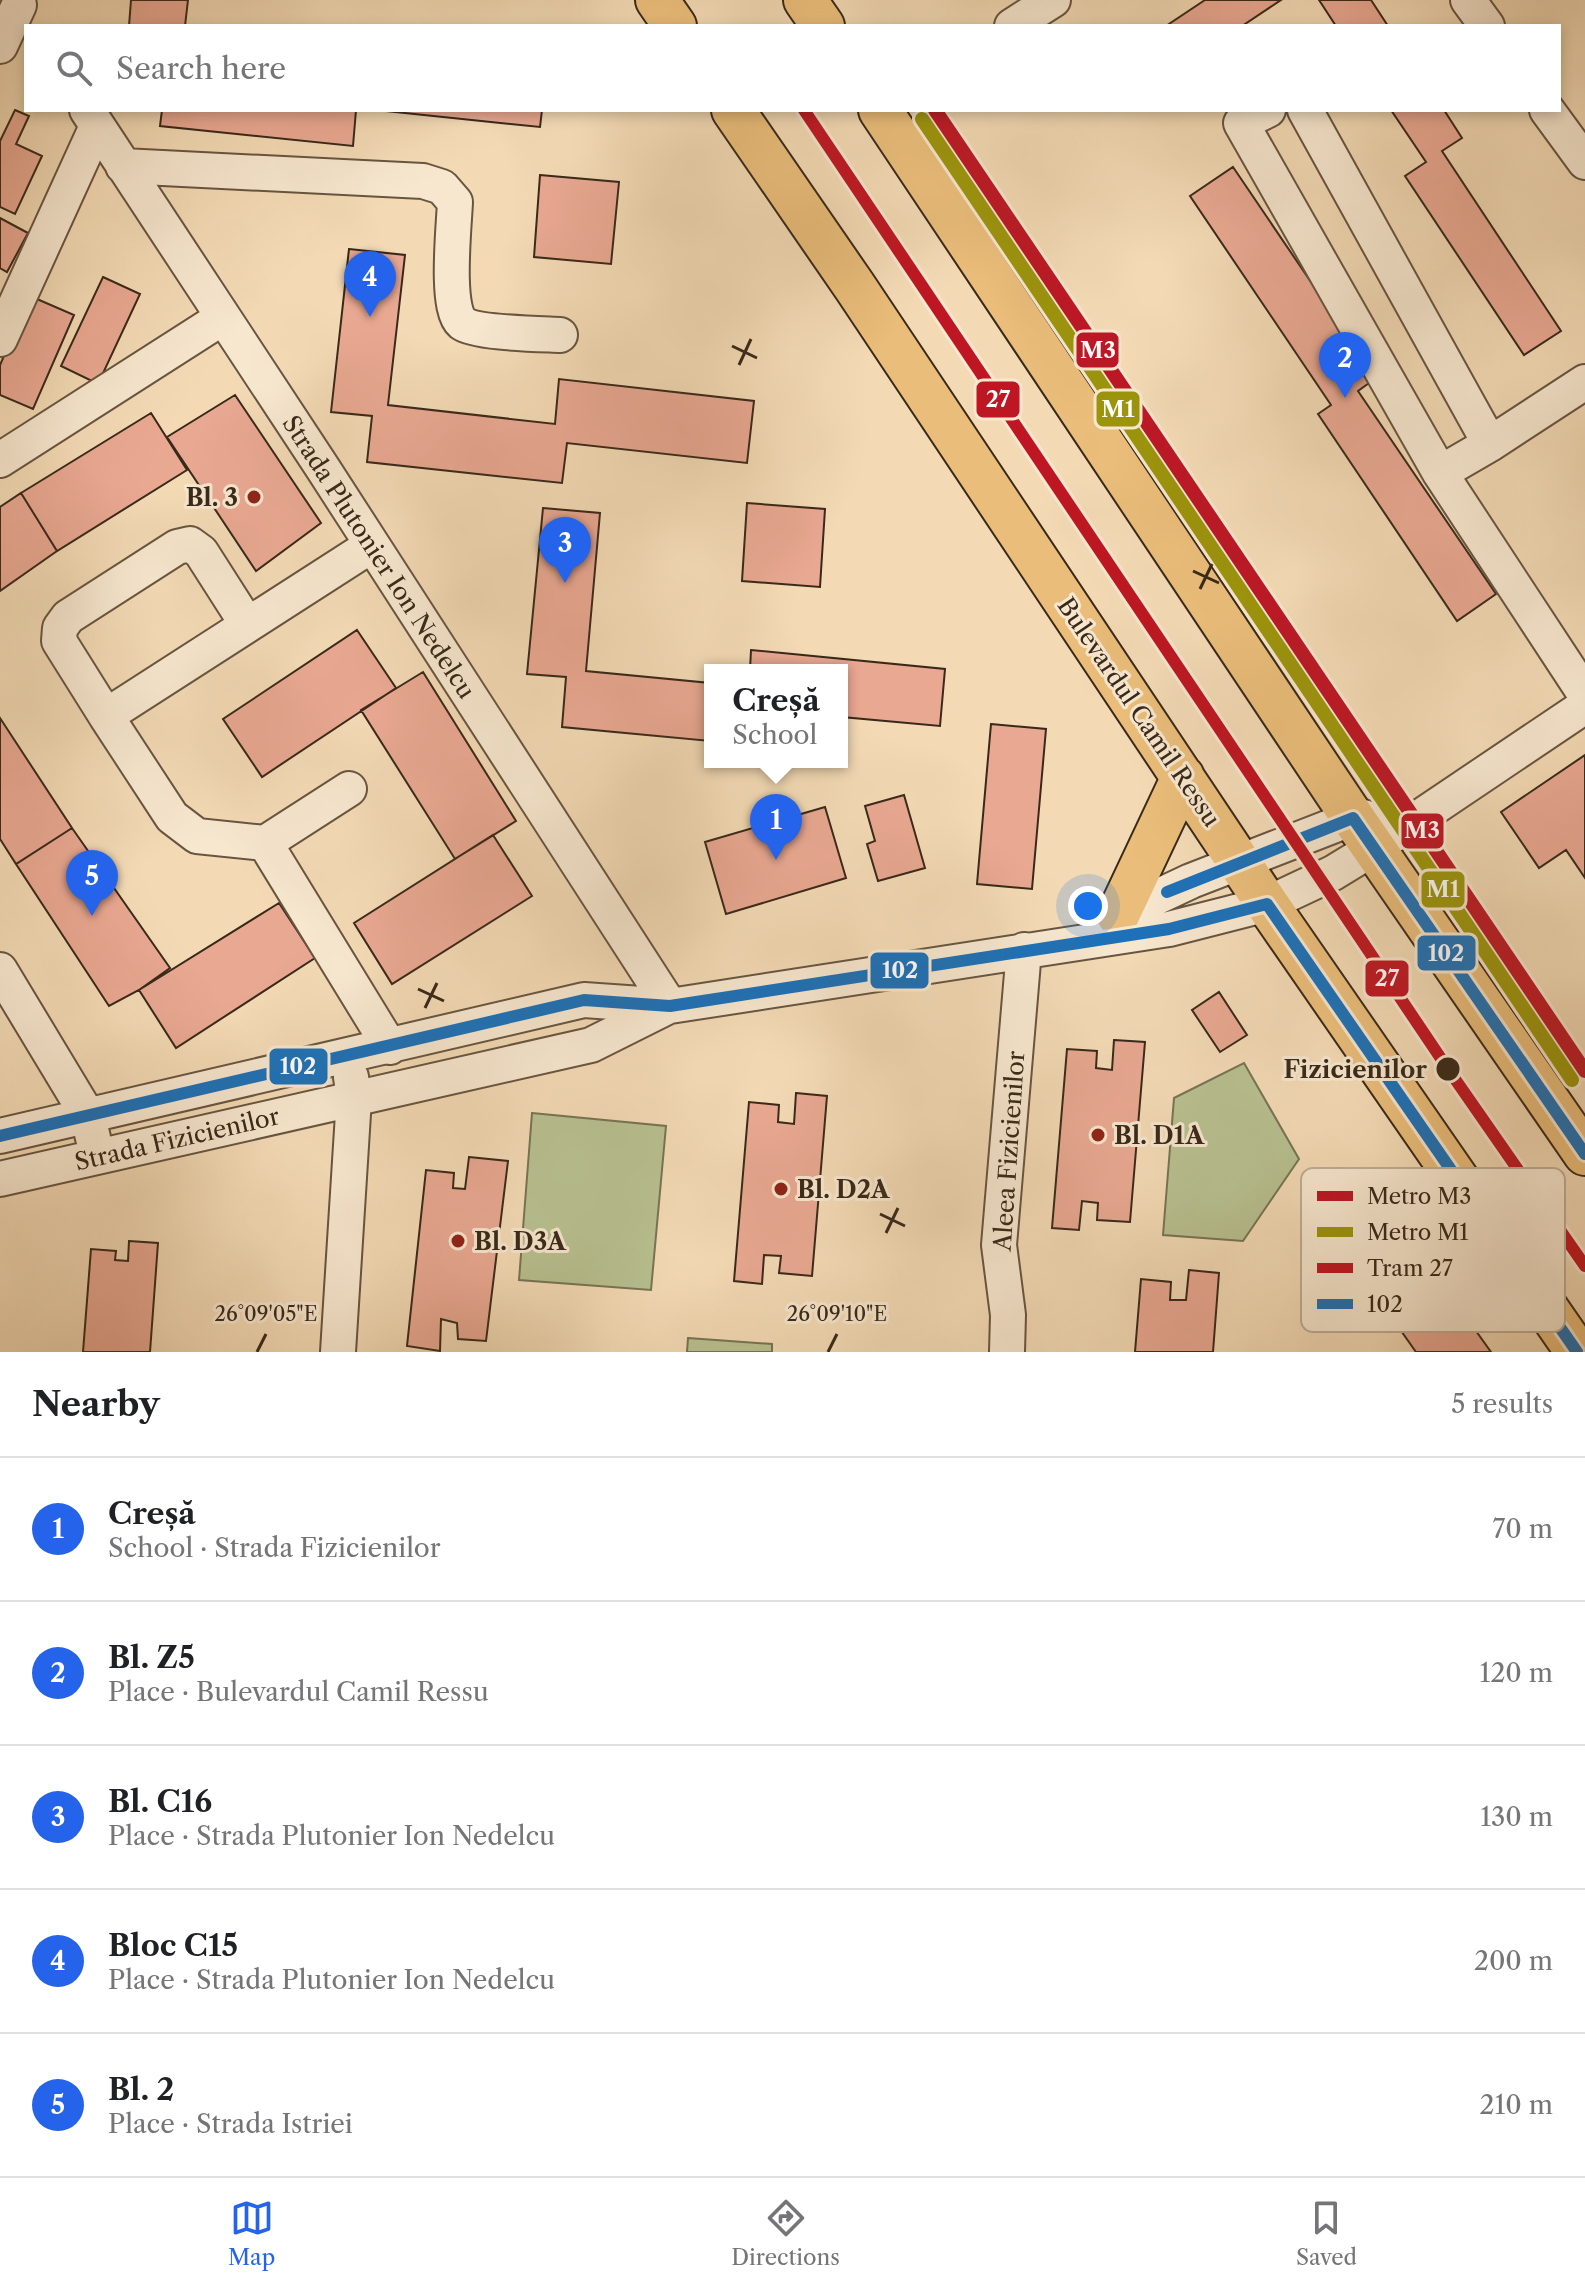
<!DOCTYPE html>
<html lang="en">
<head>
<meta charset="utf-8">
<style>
  :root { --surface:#fff; --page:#f6f6f6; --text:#202124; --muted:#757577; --line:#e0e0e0; --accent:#2563eb }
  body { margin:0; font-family:"Libre Caslon Text",serif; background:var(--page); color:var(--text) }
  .you { position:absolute; left:1088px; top:906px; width:28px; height:28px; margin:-20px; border:6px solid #fff; border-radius:50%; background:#1a73e8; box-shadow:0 0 0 12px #1a73e833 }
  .badge { display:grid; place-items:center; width:52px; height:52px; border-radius:50%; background:var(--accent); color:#fff; font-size:26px; font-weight:700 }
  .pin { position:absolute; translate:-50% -66px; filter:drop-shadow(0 2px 4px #0008) }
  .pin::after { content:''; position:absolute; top:42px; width:28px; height:24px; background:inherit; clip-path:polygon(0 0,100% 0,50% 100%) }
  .popup { position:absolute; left:704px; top:664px; width:144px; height:104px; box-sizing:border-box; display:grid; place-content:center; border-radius:0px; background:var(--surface); filter:drop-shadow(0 2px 6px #0005); font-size:26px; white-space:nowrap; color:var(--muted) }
  .popup b { font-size:30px; color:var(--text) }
  .popup::after { content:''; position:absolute; left:50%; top:100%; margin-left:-16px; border:16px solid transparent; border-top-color:var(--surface) }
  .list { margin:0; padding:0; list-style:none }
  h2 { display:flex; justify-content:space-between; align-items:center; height:104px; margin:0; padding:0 32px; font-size:34px }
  h2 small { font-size:26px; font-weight:400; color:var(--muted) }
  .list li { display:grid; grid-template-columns:52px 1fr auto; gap:24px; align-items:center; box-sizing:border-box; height:144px; padding:0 32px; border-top:2px solid var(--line) }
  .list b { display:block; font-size:30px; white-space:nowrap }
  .list p { margin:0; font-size:26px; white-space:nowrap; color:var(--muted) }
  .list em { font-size:26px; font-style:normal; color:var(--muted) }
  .icon { flex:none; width:44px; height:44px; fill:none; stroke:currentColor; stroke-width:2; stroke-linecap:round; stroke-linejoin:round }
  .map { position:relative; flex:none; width:1585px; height:1352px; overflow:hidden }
  .search { position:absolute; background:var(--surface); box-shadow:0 4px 12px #0003; left:24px; right:24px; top:24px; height:88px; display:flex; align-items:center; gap:20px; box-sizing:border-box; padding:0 28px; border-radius:0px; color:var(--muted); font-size:30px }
  .sheet { height:824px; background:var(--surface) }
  nav { display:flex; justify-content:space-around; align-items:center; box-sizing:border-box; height:112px; border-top:2px solid var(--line); background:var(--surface); font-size:22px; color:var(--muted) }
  nav a { display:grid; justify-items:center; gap:4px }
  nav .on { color:var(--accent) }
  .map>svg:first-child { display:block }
  .green { fill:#b8c090; stroke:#787454; stroke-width:2 }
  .building { fill:#e9a892; stroke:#392919; stroke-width:2 }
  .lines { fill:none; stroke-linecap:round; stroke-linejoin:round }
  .minor-casing { stroke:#685540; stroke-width:38 }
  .major-casing { stroke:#392919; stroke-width:46 }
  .minor { stroke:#f7e7cf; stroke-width:34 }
  .major { stroke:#eabd7a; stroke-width:42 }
  .bus-1-casing { stroke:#f7e7cf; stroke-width:18 }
  .bus-1 { stroke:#1d71b8; stroke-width:12 }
  .tram-1-casing { stroke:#f7e7cf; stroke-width:18 }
  .tram-1 { stroke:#be1622; stroke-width:12 }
  .metro-1-casing { stroke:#f7e7cf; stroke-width:20 }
  .metro-2-casing { stroke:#f7e7cf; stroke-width:20 }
  .metro-1 { stroke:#bc1725; stroke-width:14 }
  .metro-2 { stroke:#9c940c; stroke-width:14 }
  .ticks { fill:none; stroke:#392919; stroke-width:3 }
  .poi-dot { fill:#8f2418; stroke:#f7e7cf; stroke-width:3 }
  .stop-dot { fill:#392919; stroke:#f7e7cf; stroke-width:3 }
  .labels { text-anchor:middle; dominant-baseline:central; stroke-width:6; stroke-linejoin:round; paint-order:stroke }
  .poi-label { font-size:24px; font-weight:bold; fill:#392919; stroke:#f7e7cf; text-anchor:start }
  .street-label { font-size:24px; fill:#392919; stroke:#f7e7cf }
  .stop-label { font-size:24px; font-weight:bold; fill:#392919; stroke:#f7e7cf; text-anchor:end }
  .key { fill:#f7e7cf; stroke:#beae98; stroke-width:2 }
  .key-label { font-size:22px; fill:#392919 }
  .ticks-label { font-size:20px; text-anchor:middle; fill:#392919; stroke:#f7e7cf; stroke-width:6; stroke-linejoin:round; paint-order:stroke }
  .line-badge { stroke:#f7e7cf; stroke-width:3 }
  .badge-label { font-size:22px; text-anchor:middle; font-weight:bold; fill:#fff }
</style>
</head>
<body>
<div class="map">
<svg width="1585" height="1352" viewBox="0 0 1585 1352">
  <rect width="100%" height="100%" fill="#f3dab5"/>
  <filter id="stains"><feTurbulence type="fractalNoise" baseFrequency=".0025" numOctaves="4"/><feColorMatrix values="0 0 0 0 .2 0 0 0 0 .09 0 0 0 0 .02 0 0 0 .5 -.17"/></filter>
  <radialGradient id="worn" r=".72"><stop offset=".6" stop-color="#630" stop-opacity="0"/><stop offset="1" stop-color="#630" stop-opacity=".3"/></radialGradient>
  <!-- green -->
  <path class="green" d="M 1244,1063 L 1299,1159 L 1243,1241 L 1163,1235 L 1174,1098 Z
    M 532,1113 L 666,1126 L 651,1290 L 519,1280 Z
    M 688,1338 L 772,1344 L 772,1352 L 687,1352 Z"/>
  <!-- building -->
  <path class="building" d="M 131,0 L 188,0 L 185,26 L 129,26 Z
    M 1205,0 L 1281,0 L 1242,26 L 1166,26 Z
    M 1319,0 L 1371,0 L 1388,26 L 1336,26 Z
    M 15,110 L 29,116 L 16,144 L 42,156 L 15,214 L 0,207 L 0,141 Z
    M 162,110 L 356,110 L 353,146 L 160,126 Z
    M 376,110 L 542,110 L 540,127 Z
    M 1391,110 L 1444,110 L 1462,138 L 1442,151 L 1561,331 L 1524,355 L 1405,176 L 1426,162 Z
    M 1233,167 L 1376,378 L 1358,391 L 1496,594 L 1457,621 L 1318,414 L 1331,405 L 1190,196 Z
    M 540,175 L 619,182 L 611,264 L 534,257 Z
    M 0,218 L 28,233 L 7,272 L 0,268 Z
    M 349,249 L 405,255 L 388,405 L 555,424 L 559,379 L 754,401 L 747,463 L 567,443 L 562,483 L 367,462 L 372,416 L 331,412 Z
    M 103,277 L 140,294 L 98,384 L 61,366 Z
    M 30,296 L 74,315 L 33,409 L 0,395 L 0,365 Z
    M 235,395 L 321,523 L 256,571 L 167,437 Z
    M 151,413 L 187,470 L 57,551 L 21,493 Z
    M 21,493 L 57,551 L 0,591 L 0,507 Z
    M 747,503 L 825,509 L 820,587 L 742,581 Z
    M 543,508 L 600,513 L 586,671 L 710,683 L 710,741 L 562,727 L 566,677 L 527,674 Z
    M 357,630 L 396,688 L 262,777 L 223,719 Z
    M 751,650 L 945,669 L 940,726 L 842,717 L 842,670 L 750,670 Z
    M 423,672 L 516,821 L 455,859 L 361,710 Z
    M 0,718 L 72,828 L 16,864 L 0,839 Z
    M 991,724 L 1046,729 L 1032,889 L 977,884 Z
    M 1585,755 L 1585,878 L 1566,850 L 1539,868 L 1501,812 Z
    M 904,795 L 925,868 L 878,881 L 867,844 L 875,841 L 865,806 Z
    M 825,807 L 846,878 L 726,914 L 705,842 Z
    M 72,828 L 170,968 L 139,990 L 109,1006 L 16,864 Z
    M 493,835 L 532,896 L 392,984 L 354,923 Z
    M 279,903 L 315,958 L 176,1048 L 139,990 Z
    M 1219,992 L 1247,1035 L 1220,1052 L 1192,1010 Z
    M 1114,1040 L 1145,1042 L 1130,1222 L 1097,1220 L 1098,1203 L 1082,1201 L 1079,1230 L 1052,1228 L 1067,1049 L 1097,1051 L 1096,1068 L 1112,1070 Z
    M 796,1093 L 827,1096 L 812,1276 L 779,1273 L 781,1256 L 764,1255 L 762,1284 L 734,1281 L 749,1102 L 779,1105 L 778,1122 L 794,1124 Z
    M 469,1157 L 508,1161 L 486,1341 L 458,1339 L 457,1323 L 441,1319 L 440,1351 L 407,1346 L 426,1170 L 454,1173 L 453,1188 L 465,1189 Z
    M 1369,1181 L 1491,1352 L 1416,1352 L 1320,1216 Z
    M 129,1241 L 158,1243 L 150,1352 L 83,1352 L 91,1249 L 116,1251 L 115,1260 L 128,1261 Z
    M 1189,1270 L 1219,1273 L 1213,1352 L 1135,1352 L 1141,1279 L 1171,1282 L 1170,1300 L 1186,1300 Z"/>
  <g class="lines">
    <defs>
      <path id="minor" d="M 1468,0 L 1487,26
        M 1012,26 L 1053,0
        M 0,46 L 19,5
        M 87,110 L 322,467 L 670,1006
        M 1268,110 L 1241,123 L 1440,473 L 1585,694
        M 1305,110 L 1490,444
        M 1547,110 L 1585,162
        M 123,166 L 423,181 L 442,187 L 455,202 C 454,226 445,309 462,323 C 475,333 540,334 560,335
        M 0,339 L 97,126
        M 0,460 L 222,318
        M 1440,473 L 1490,444 L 1585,382
        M 372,545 L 106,716 L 172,817 L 197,836 L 265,843 L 390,1047
        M 106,716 L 59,641 L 60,628 L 68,617 L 177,547 L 190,544 L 201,552 L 247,624
        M 265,843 L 349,789
        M 1108,920 L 1191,881 L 1353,818 L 1363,817 L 1378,822
        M 0,970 L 88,1116 L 93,1138
        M 0,1136 L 584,1000 L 670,1006 L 1169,929 L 1267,904 L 1333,873 L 1374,848 L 1585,706
        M 0,1179 L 591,1045 L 669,1006
        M 338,1352 L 354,1098 L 351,1077
        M 1007,1352 L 1008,1315 L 999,1245 L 1024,950"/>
      <path id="major" d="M 657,0 L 675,26
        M 805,0 L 823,26
        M 733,110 L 855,287 L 1267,904 L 1577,1352
        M 880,110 L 1353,818 L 1585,1154
        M 1118,915 L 1183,777"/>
    </defs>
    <!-- minor casing -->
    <use href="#minor" class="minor-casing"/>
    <!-- major casing -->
    <use href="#major" class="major-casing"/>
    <!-- minor -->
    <use href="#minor" class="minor"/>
    <!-- major -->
    <use href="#major" class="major"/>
    <defs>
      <path id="bus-1" d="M 1167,892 L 1353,818 L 1585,1154
        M 0,1136 L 584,1000 L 670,1006 L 1169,929 L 1267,904 L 1577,1352"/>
    </defs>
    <!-- bus-1 casing -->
    <use href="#bus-1" class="bus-1-casing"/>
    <!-- bus-1 -->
    <use href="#bus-1" class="bus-1"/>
    <defs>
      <path id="tram-1" d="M 804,110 L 1448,1069 L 1585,1266"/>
    </defs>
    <!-- tram-1 casing -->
    <use href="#tram-1" class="tram-1-casing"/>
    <!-- tram-1 -->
    <use href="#tram-1" class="tram-1"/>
    <defs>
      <path id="metro-1" d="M 935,110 L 1585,1071"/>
      <path id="metro-2" d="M 922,119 L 1572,1080"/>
    </defs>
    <!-- metro-1 casing -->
    <use href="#metro-1" class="metro-1-casing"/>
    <!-- metro-2 casing -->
    <use href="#metro-2" class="metro-2-casing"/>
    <!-- metro-1 -->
    <use href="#metro-1" class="metro-1"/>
    <!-- metro-2 -->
    <use href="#metro-2" class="metro-2"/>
  </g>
  <!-- ticks -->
  <path class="ticks" d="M 732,346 L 757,358M 739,365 L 751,339M 1193,571 L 1219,583M 1200,589 L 1212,564M 418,989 L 444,1001M 425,1008 L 437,983M 880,1214 L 905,1226M 886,1233 L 898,1208M 257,1352 L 266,1334M 828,1352 L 837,1334"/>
  <!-- markers -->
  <g class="poi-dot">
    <circle cx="254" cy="497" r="8"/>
    <circle cx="1098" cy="1135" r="8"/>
    <circle cx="781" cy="1189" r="8"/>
    <circle cx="458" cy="1241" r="8"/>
  </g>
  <circle class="stop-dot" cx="1448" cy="1069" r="13"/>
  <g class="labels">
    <!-- poi labels -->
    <g class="poi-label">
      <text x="238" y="497" text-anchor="end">Bl. 3</text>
      <text x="1114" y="1135">Bl. D1A</text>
      <text x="797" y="1189">Bl. D2A</text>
      <text x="474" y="1241">Bl. D3A</text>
    </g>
    <!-- street labels -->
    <g class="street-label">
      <text transform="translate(379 557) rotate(57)">Strada Plutonier Ion Nedelcu</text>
      <text transform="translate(1139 712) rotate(56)">Bulevardul Camil Ressu</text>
      <text transform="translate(177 1139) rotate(-13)">Strada Fizicienilor</text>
      <text transform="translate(1009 1151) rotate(-86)">Aleea Fizicienilor</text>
    </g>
    <!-- stop labels -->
    <g class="stop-label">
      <text x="1427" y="1069">Fizicienilor</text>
    </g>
  </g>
  <!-- legend -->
  <rect x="1301" y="1168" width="264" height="164" rx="12" class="key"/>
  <rect x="1317" y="1191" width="36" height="10" fill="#bc1725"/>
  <rect x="1317" y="1227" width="36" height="10" fill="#9c940c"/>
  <rect x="1317" y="1263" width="36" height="10" fill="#be1622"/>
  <rect x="1317" y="1299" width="36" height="10" fill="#1d71b8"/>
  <g class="key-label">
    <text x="1367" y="1204">Metro M3</text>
    <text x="1367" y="1240">Metro M1</text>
    <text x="1367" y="1276">Tram 27</text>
    <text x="1367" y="1312">102</text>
  </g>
  <g class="ticks-label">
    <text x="266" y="1321">26°09'05"E</text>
    <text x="837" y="1321">26°09'10"E</text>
  </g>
  <g class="line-badge">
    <rect x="1075" y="331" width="45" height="38" rx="8" fill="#bc1725"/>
    <rect x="975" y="380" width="46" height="39" rx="8" fill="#be1622"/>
    <rect x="1095" y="390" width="46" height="38" rx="8" fill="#9c940c"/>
    <rect x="1400" y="812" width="45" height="38" rx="8" fill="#bc1725"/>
    <rect x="1420" y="870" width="46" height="39" rx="8" fill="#9c940c"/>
    <rect x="1416" y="934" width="61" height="38" rx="8" fill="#1d71b8"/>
    <rect x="869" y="951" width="61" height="39" rx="8" fill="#1d71b8"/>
    <rect x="1364" y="959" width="46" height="39" rx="8" fill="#be1622"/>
    <rect x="268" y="1047" width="61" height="39" rx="8" fill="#1d71b8"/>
  </g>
  <g class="badge-label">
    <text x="1098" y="358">M3</text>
    <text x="998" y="407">27</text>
    <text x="1118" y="417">M1</text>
    <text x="1422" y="838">M3</text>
    <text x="1443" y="897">M1</text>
    <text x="1446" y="961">102</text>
    <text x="900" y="978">102</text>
    <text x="1387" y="986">27</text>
    <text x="298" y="1074">102</text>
  </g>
  <rect width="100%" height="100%" filter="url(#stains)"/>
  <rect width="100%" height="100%" fill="url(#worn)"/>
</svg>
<div class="you"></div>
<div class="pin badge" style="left:776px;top:860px">1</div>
<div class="popup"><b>Creșă</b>School</div>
<div class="pin badge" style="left:1345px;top:398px">2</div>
<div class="pin badge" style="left:565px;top:583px">3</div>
<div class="pin badge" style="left:370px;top:317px">4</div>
<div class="pin badge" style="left:92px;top:916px">5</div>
<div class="search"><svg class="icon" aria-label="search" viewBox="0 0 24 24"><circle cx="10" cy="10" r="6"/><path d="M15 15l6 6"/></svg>Search here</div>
</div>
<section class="sheet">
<h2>Nearby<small>5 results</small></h2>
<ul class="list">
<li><span class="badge">1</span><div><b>Creșă</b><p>School · Strada Fizicienilor</p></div><em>70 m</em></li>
<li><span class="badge">2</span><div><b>Bl. Z5</b><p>Place · Bulevardul Camil Ressu</p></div><em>120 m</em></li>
<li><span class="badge">3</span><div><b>Bl. C16</b><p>Place · Strada Plutonier Ion Nedelcu</p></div><em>130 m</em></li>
<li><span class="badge">4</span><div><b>Bloc C15</b><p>Place · Strada Plutonier Ion Nedelcu</p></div><em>200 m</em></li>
<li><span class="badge">5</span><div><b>Bl. 2</b><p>Place · Strada Istriei</p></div><em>210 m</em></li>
</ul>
</section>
<nav>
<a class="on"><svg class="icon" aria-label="map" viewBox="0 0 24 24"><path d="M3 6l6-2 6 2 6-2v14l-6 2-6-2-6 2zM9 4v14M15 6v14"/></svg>Map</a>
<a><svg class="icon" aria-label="directions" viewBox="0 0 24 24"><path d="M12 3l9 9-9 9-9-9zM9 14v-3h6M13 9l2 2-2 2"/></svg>Directions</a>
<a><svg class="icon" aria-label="saved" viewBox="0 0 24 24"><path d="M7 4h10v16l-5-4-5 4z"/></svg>Saved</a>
</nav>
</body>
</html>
